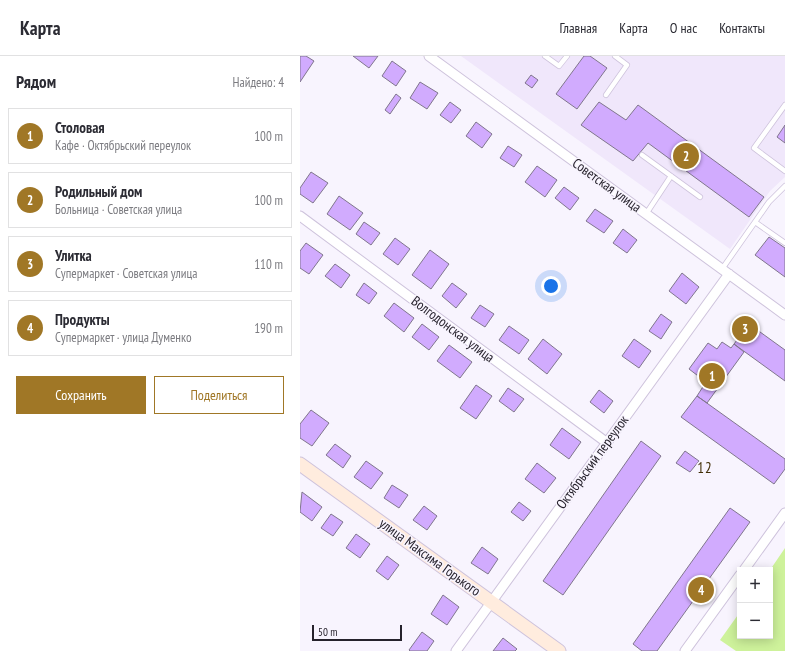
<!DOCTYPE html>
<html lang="ru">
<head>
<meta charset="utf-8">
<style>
  :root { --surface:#fff; --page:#f2f2f3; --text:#2b2b33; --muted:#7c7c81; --line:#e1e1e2; --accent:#a07726 }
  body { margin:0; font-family:"PT Sans Narrow",sans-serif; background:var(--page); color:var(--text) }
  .controls { position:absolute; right:12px; bottom:12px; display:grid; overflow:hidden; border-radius:0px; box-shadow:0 2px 10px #0003 }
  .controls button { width:36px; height:36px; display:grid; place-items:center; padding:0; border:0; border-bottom:1px solid var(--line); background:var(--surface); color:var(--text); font:20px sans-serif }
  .scale { position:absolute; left:12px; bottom:10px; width:90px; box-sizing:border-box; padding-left:4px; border:2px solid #26222c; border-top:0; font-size:11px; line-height:14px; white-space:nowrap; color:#26222c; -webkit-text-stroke:3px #f8f4fe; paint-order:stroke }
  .you { position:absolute; left:251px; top:230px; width:14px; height:14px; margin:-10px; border:3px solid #fff; border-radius:50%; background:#1a73e8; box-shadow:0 0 0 6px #1a73e833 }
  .badge { display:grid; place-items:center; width:26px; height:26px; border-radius:50%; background:var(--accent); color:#fff; font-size:13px; font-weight:700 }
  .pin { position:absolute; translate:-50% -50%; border:2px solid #fff; box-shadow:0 1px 4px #0006 }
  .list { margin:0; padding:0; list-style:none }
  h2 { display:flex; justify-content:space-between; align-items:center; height:52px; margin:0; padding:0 16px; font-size:17px }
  h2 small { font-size:13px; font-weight:400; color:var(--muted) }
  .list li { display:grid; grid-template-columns:26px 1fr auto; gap:12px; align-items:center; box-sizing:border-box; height:56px; margin:0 8px 8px; padding:0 8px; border:1px solid var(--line); border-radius:0px }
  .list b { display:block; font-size:15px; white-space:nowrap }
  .list p { margin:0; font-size:13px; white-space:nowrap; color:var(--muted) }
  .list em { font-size:13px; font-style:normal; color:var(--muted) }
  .actions { display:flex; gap:8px; padding:12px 16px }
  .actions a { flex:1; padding:9px 0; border:1px solid var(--accent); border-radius:0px; text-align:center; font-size:14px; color:var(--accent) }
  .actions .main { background:var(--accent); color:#fff }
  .map { position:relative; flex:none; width:485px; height:595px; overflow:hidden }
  header { display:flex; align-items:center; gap:24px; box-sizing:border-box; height:56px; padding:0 20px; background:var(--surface); border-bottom:1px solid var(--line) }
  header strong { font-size:19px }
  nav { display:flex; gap:22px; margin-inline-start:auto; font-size:14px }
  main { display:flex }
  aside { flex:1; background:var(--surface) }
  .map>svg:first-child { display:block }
  .built { fill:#f0e7fb }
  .green { fill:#cef29b }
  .building { fill:#d1abfe; stroke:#80768d }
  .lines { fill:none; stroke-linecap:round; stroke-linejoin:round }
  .lane-casing { stroke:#cec3dc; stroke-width:6 }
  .street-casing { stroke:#cec3dc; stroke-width:11 }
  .secondary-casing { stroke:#cec3dc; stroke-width:15 }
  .lane { stroke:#fff; stroke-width:4.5 }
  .street { stroke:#fff; stroke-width:9 }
  .secondary { stroke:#ffecde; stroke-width:13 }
  .labels { text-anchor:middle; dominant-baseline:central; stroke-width:3; stroke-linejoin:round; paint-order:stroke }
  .street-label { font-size:14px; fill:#26222c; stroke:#f8f4fe }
  .neighbourhood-label { font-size:15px; letter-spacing:1px; fill:#412e06; stroke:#f8f4fe }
</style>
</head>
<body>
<header>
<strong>Карта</strong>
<nav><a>Главная</a><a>Карта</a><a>О нас</a><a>Контакты</a></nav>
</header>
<main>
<aside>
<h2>Рядом<small>Найдено: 4</small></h2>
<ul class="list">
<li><span class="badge">1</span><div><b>Столовая</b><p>Кафе · Октябрьский переулок</p></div><em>100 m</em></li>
<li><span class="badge">2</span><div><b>Родильный дом</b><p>Больница · Советская улица</p></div><em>100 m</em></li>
<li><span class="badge">3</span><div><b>Улитка</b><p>Супермаркет · Советская улица</p></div><em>110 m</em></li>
<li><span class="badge">4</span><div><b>Продукты</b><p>Супермаркет · улица Думенко</p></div><em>190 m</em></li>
</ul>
<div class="actions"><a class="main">Сохранить</a><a>Поделиться</a></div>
</aside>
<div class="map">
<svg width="485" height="595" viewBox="0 0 485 595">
  <rect width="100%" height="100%" fill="#f8f4fe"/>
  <!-- built -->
  <path class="built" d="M 161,0 L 485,0 L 485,121 L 470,135 L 430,193 Z"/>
  <!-- green -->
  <path class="green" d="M 485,492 L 485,595 L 436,595 L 420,584 L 440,556 L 440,580 L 470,580 L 470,514 Z"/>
  <!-- building -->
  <path class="building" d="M 0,0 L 6,0 L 14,5 L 0,26 Z
    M 53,0 L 78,0 L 69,12 Z
    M 284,0 L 290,0 L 307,12 L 277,53 L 256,38 Z
    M 92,5 L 106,15 L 96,30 L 82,20 Z
    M 231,19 L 238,24 L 232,32 L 225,27 Z
    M 120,26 L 138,37 L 127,53 L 110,42 Z
    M 96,38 L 101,42 L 90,58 L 85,54 Z
    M 150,46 L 161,54 L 151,67 L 140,59 Z
    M 299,46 L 326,64 L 338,49 L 464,141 L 449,161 L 348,87 L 333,105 L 281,69 Z
    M 176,66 L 192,78 L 182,92 L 166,80 Z
    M 485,69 L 485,87 L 477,81 Z
    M 208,90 L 222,99 L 214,111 L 200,102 Z
    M 237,110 L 257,124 L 245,141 L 225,126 Z
    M 11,116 L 28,127 L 13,147 L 0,138 L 0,132 Z
    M 264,131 L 279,142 L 270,154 L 255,142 Z
    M 39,140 L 63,157 L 50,174 L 27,158 Z
    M 295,153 L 313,165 L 304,177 L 286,165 Z
    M 64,166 L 80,177 L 71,189 L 56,178 Z
    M 323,173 L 337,184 L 327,197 L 313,187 Z
    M 469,181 L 485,192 L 485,221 L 455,199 Z
    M 95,182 L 110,193 L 98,209 L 83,198 Z
    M 6,187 L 23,199 L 9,218 L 0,212 L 0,195 Z
    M 130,194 L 149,208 L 131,233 L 112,219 Z
    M 35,208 L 50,219 L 41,232 L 25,220 Z
    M 382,217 L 399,231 L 386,248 L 369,235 Z
    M 64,227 L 77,237 L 69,248 L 56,239 Z
    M 152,227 L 167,238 L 156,252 L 142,240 Z
    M 94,247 L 114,262 L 104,276 L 84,260 Z
    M 180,249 L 194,258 L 185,271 L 171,262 Z
    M 361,258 L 372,266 L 361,283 L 349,275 Z
    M 122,268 L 139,281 L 129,294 L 112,281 Z
    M 449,268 L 485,294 L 485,325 L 434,288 Z
    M 209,270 L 229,284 L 219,298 L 199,284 Z
    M 243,283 L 262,298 L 247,318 L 228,303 Z
    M 334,283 L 351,295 L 339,312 L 322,300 Z
    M 422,286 L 431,292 L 434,288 L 444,296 L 407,347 L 397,340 L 406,326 L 389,313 L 408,287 L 417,293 Z
    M 149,289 L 172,306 L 160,322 L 137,305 Z
    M 176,329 L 192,340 L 176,363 L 160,352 Z
    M 208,332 L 224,343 L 214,356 L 199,345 Z
    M 299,334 L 313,345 L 304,357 L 290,346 Z
    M 397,340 L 485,403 L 485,413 L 474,428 L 381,361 Z
    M 11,354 L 29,367 L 12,390 L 0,382 L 0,368 Z
    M 262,372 L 281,386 L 269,403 L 250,389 Z
    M 341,385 L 361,400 L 263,539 L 243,525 Z
    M 35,388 L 51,400 L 43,412 L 26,399 Z
    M 385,395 L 399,405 L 390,416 L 376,407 Z
    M 66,405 L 83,417 L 71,433 L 54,421 Z
    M 237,407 L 256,422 L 244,437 L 225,423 Z
    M 92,429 L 108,439 L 99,452 L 84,442 Z
    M 2,436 L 22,451 L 12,465 L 0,456 Z
    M 219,446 L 231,455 L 223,465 L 211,456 Z
    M 124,450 L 137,460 L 127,474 L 113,464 Z
    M 430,452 L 450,466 L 357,595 L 342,595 L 333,588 Z
    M 31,458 L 43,466 L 33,480 L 21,472 Z
    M 56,478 L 70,488 L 60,502 L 46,492 Z
    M 182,491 L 198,503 L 188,518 L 171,507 Z
    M 87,500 L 99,509 L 88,524 L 76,515 Z
    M 143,539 L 159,551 L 147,569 L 131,558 Z
    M 122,576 L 134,585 L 127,595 L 110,595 L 109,594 Z
    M 203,582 L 217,593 L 215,595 L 193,595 Z"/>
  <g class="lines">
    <defs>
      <path id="lane" d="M 245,0 L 259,10 L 267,0
        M 306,39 L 327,9 L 315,0
        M 342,99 L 400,141
        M 485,115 L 454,92 L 485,49
        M 346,158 L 371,120
        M 455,166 L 485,187
        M 422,213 L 469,146 L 485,130"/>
      <path id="street" d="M 129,0 L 485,259
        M 0,160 L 306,386
        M 444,514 L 485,457
        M 156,595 L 429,218
        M 385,595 L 440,519"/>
      <path id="secondary" d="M 0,408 L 259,595"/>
    </defs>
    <!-- lane casing -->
    <use href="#lane" class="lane-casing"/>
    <!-- street casing -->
    <use href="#street" class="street-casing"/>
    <!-- secondary casing -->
    <use href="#secondary" class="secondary-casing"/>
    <!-- lane -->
    <use href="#lane" class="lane"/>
    <!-- street -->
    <use href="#street" class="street"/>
    <!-- secondary -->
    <use href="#secondary" class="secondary"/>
  </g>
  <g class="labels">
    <!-- street labels -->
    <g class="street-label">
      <text transform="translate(307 129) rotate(36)">Советская улица</text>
      <text transform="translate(153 273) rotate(37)">Волгодонская улица</text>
      <text transform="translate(292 406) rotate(-54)">Октябрьский переулок</text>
      <text transform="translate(130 501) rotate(36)">улица Максима Горького</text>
    </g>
    <!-- neighbourhood labels -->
    <g class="neighbourhood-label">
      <text x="405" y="411">12</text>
    </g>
  </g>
</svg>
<div class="controls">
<button>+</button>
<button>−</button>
</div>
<div class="scale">50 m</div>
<div class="you"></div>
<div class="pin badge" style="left:412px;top:320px">1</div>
<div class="pin badge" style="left:386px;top:100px">2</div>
<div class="pin badge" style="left:445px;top:273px">3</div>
<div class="pin badge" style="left:401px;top:534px">4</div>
</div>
</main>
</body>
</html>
